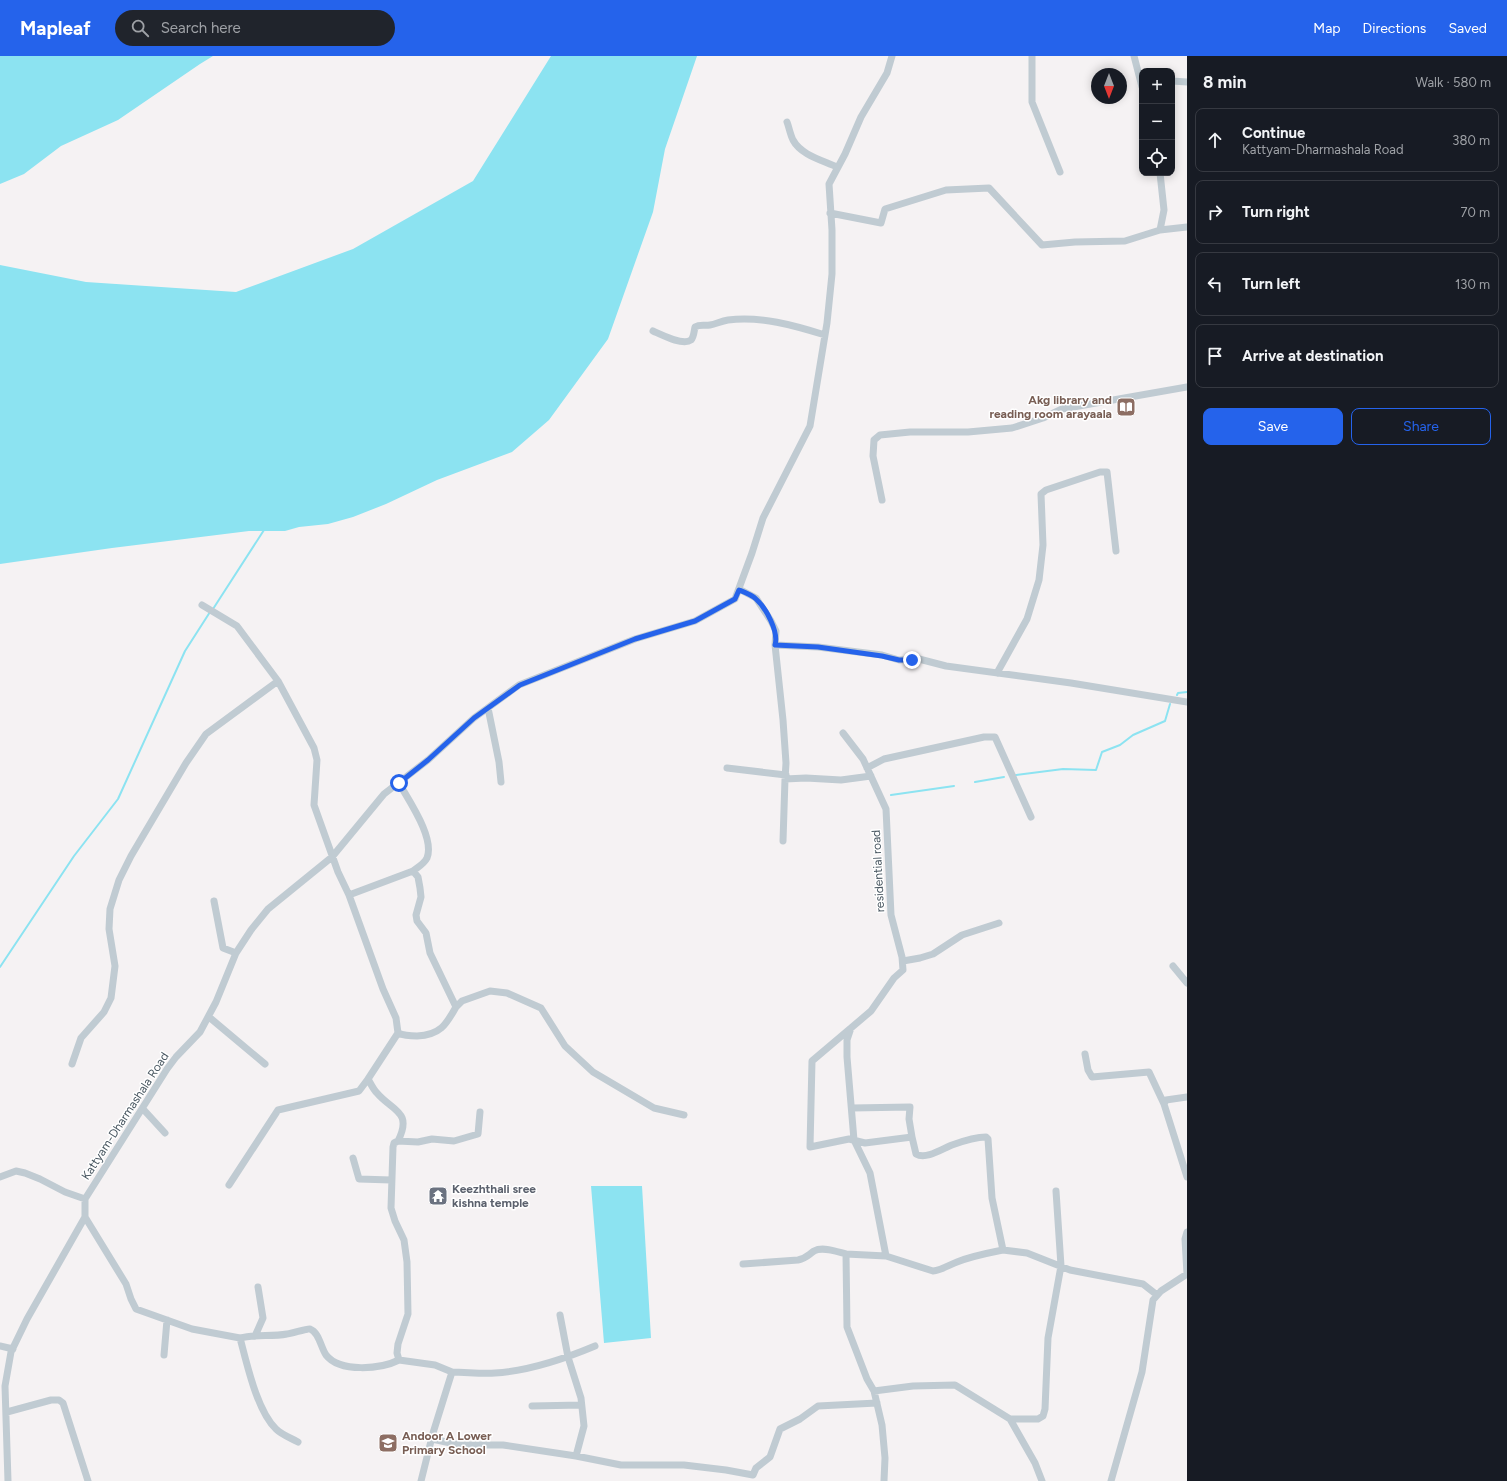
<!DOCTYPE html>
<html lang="en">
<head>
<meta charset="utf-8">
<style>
  :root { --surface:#171b24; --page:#20242c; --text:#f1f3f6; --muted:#9ea1a6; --line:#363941; --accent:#2563eb }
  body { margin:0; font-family:Figtree,sans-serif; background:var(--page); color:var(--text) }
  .controls { position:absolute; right:12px; top:12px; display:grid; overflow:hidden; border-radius:8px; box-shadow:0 2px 10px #0003 }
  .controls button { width:36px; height:36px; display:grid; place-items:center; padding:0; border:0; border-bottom:1px solid var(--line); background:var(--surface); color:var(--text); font:20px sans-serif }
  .compass { position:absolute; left:1091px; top:12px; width:36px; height:36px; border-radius:50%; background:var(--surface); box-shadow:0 2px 10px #0003; rotate:180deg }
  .stop { position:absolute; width:12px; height:12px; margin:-9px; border:3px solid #2563eb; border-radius:50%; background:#fff }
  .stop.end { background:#2563eb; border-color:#fff; box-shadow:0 1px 4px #0008 }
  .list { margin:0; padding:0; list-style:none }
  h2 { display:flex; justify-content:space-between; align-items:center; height:52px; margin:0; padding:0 16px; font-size:17px }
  h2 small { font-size:13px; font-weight:400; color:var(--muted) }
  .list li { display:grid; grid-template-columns:26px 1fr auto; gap:12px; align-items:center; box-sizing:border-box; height:64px; margin:0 8px 8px; padding:0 8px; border:1px solid var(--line); border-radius:8px }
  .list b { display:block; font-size:15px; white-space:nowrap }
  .list p { margin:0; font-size:13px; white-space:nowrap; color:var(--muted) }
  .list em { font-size:13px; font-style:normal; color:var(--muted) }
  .actions { display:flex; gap:8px; padding:12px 16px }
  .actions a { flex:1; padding:9px 0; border:1px solid var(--accent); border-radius:8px; text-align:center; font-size:14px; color:var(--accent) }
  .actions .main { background:var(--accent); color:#fff }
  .icon { flex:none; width:22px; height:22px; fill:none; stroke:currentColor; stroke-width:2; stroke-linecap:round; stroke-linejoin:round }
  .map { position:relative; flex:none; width:1187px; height:1425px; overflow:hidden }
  header { display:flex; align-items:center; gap:24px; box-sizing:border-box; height:56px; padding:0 20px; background:var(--accent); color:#fff }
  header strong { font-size:19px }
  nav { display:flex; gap:22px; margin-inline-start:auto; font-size:14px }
  .search { width:280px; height:36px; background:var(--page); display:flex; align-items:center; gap:10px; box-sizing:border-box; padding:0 14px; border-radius:22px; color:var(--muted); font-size:15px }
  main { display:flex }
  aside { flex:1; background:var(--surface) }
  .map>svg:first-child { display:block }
  .water { fill:#8ce3f1 }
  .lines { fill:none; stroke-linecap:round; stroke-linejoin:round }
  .stream { stroke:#8ce3f1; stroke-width:2 }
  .street { stroke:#c0cbd2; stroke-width:7 }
  .route { stroke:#2563eb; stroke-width:5 }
  .labels { text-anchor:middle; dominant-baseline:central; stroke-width:3; stroke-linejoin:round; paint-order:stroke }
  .education-label { font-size:12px; font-weight:bold; fill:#785e54; stroke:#fff; text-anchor:end }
  .street-label { font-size:12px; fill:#495761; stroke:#fff }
  .worship-label { font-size:12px; font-weight:bold; fill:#5b616d; stroke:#fff; text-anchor:start }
</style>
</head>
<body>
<header>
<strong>Mapleaf</strong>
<div class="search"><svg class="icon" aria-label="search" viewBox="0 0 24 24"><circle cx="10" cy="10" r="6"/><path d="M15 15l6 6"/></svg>Search here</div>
<nav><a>Map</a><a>Directions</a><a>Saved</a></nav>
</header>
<main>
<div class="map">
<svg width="1187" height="1425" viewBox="0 0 1187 1425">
  <rect width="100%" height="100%" fill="#f5f2f3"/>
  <!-- water -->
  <path class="water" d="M 0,0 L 213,0 L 200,8 L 118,64 L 61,90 L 24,118 L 0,128 Z
    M 551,0 L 697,0 L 665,93 L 653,156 L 608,283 L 549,364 L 512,396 L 437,424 L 386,448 L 353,461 L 328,468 L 299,471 L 285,475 L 249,475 L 112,492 L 0,508 L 0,209 L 86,226 L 236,236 L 353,193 L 473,125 Z
    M 591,1130 L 642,1130 L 651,1282 L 604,1287 Z"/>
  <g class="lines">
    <!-- stream -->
    <path class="stream" d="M 213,553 L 264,474
      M 1177,639 L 1178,637 L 1187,636
      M 1016,719 L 1063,713 L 1096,714 L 1102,696 L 1120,689 L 1133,679 L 1165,665 L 1170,648
      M 975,726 L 1004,721
      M 891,739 L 954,730
      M 0,911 L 74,800 L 118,743 L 185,595 L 210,556"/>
    <!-- street -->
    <path class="street" d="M 1032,0 L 1032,46 L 1060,116
      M 1134,0 L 1142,31
      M 1172,25 L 1187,26
      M 787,66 C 789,71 790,78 793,84 C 801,99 822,104 837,111
      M 830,157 L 881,167 L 885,153 L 946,134 L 989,132 L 1042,189 L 1075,186 L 1125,185 L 1160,174 L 1164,154 L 1160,117
      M 1160,174 L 1187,171
      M 653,275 C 662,279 683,290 691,284 C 694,281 694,275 695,271 C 700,268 704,270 710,269 C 716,268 721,265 728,264 C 761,260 793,269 825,279
      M 882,444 L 873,400 L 874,384 L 880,379 L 910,376 L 968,376 L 1012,372 L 1043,362 L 1062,353 L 1187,331
      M 739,533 L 756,542 L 771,565 L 776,575 L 775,589 L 783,664 L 786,707 L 785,723 L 806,722 L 841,724 L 871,720
      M 202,549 L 237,570 L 278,625 L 314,692 L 317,704 L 314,749 L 338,816 L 349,839 L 383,933 L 396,962 L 398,977 C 405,980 411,980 417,980 C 440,979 446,969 456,951 L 430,897 L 426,877 L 417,865 L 416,859 L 421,841 L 420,832 L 418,821 L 413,815 C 418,811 424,808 427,802 C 435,782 409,745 399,727
      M 775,589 L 818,591 L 882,599 L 899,604 L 919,603 L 946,610 L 1071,627 L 1187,646
      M 997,617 L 1027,563 L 1039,524 L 1043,489 L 1041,438 L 1046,434 L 1100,416 L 1107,416 L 1116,495
      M 488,652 L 499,706 L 501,726
      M 843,677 L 863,703 L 886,753 L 891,859 L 902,901 L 903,914 L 894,922 L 871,955 L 812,1005 L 810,1091 L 849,1083 L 865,1087 L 912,1081 L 916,1098 C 926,1104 942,1093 952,1089 C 963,1085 975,1081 986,1081 L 988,1083 L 992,1142 L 1003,1194 C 988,1197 972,1200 957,1206 C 949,1209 942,1214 933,1215 L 886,1200
      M 727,712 L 786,719
      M 867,712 L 884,703 L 984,681 L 995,681 L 1031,761
      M 783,785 L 785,723
      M 349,839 L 413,815
      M 214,845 L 223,892 L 236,897
      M 903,905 L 920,902 L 933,898 L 962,879 L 999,867
      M 1173,910 L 1187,927
      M 456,951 L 462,945 L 490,935 L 507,937 L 541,952 L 565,990 L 593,1016 L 654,1052 L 684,1059
      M 209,961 L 265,1008
      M 851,972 L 847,984 L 847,1001 L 854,1084 L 870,1117 L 886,1200 L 846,1198 L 847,1271 L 867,1323 L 874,1335 L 913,1330 L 955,1329 L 1010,1363 L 1035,1407 L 1042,1425
      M 1085,998 L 1088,1014 L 1092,1021 L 1149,1016 L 1164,1048
      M 72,1008 L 81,982 L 104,956 L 111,942 L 115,910 L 109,873 L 110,853 L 119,824 L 131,800 L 186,707 L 206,678 L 278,625
      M 1187,1041 L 1166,1044 L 1164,1048 L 1187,1121
      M 852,1052 L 910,1051 L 909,1063 L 912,1081
      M 143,1053 L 165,1077
      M 398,1085 C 413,1055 392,1055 377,1037 C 373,1033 371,1028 368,1023 L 398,977
      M 353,1102 L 359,1123 L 391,1124
      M 0,1121 L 16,1115 L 25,1117 L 40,1123 L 65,1136 L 85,1143
      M 229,1129 L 278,1054 L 359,1035 L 368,1023
      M 85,1161 L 126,1228 L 131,1243 L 136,1253 L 192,1273 L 240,1282 C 256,1278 271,1281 287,1278 C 291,1278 308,1272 310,1273 C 319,1276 321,1292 326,1299 C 340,1317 381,1313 399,1304
      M 1187,1176 L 1185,1183 L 1187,1218
      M 1003,1194 L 1027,1197 L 1070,1214 L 1143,1228 L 1157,1239
      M 743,1208 L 798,1204 C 807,1202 808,1199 814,1195 C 823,1190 838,1196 846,1198
      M 560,1259 L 568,1301 L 581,1342 L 584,1370 L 576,1400
      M 255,1280 L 263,1262 L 258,1231
      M 240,1282 C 247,1308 257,1355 276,1373 C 282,1379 291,1382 298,1386
      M 0,1290 L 13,1293
      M 164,1299 L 167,1264
      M 452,1316 C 466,1316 481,1318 495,1317 C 529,1315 564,1303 595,1290
      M 874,1335 L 882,1369 L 885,1402 L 884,1425
      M 532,1350 L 581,1349
      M 7,1356 L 51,1344 L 59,1344 L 63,1347 L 88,1425
      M 1010,1363 L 1038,1363 L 1043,1360 L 1045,1353 L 1048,1282 L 1061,1210 L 1056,1135
      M 432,1383 L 460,1389 L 503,1389 L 576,1400 L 621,1409 L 684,1409 L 726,1414 L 753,1419 L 756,1412 L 770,1401 L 780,1373 L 800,1363 L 818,1350 L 877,1347
      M 8,1425 L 5,1330 L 11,1296 L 27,1263 L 85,1161 L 85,1143 L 167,1013 L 176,1001 L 200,976 L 216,946 L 236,897 L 251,874 L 268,853 L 332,801 L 384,738 L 428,704 L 474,662 L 519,629 L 635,583 L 695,565 L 735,543 L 752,497 L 763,462 L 810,370 L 827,267 L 832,218 L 832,174 L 829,128 L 845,98 L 861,61 L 887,17 L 892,0
      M 421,1425 L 433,1377 L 452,1316 L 435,1309 L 399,1304 L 397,1297 L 398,1288 L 408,1258 L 407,1206 L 404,1184 L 395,1165 L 391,1152 L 393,1091 L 394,1087 L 398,1085 L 418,1086 L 432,1083 L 454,1085 L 478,1078 L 480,1056
      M 1111,1425 L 1142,1316 L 1153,1244 L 1161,1235 L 1187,1218"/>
  </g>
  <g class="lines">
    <!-- route -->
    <path class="route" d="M 399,727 L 428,704 L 474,662 L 520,629 L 635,583 L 695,565 L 735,543 L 739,534 C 744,536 752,539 756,543 C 766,552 779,576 775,589 L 818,591 L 882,600 L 899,604 L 912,604"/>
  </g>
  <!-- icons -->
  <defs>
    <symbol id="library-square" viewBox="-11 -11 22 22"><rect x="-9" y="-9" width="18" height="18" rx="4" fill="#8d6e63" stroke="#fff"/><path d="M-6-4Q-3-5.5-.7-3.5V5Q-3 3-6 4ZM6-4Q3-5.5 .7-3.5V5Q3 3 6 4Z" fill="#fff"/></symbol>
    <symbol id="temple-square" viewBox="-11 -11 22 22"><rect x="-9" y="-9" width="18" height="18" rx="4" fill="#6b7280" stroke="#fff"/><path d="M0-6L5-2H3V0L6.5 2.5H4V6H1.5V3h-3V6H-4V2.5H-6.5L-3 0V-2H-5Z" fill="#fff"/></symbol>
    <symbol id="school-square" viewBox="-11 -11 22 22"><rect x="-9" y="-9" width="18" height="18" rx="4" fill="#8d6e63" stroke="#fff"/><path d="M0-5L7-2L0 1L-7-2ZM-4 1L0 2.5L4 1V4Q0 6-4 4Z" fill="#fff"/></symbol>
  </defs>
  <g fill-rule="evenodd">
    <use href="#library-square" x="1115" y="340" width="22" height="22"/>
    <use href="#temple-square" x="427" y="1129" width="22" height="22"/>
    <use href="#school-square" x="377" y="1376" width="22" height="22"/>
  </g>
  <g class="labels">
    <!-- education labels -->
    <g class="education-label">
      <text x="1112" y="344">Akg library and<tspan x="1112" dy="14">reading room arayaala</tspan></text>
      <text x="402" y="1380" text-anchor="start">Andoor A Lower<tspan x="402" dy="14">Primary School</tspan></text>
    </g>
    <!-- street labels -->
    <g class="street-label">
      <text transform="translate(878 815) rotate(-93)">residential road</text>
      <text transform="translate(125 1060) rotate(-57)">Kattyam-Dharmashala Road</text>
    </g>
    <!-- worship labels -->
    <g class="worship-label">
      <text x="452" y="1133">Keezhthali sree<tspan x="452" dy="14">kishna temple</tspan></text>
    </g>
  </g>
</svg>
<div class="controls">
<button>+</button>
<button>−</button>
<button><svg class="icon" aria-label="locate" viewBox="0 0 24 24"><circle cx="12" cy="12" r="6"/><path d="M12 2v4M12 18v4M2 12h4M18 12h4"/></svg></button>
</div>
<svg class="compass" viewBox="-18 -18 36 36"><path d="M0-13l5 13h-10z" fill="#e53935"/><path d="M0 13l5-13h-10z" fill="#9ea1a6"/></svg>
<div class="stop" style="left:399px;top:727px"></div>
<div class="stop end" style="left:912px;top:604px"></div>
</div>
<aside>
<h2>8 min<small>Walk · 580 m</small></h2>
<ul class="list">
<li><svg class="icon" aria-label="ahead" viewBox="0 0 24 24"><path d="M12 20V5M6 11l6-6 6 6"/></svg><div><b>Continue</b><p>Kattyam-Dharmashala Road</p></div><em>380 m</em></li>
<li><svg class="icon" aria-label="right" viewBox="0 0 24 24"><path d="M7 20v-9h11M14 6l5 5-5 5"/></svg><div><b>Turn right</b></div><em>70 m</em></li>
<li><svg class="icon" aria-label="left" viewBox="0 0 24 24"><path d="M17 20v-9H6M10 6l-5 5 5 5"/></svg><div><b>Turn left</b></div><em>130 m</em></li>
<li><svg class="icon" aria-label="arrive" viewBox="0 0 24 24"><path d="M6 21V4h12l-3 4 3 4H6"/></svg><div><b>Arrive at destination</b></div></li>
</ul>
<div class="actions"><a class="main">Save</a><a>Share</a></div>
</aside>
</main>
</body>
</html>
